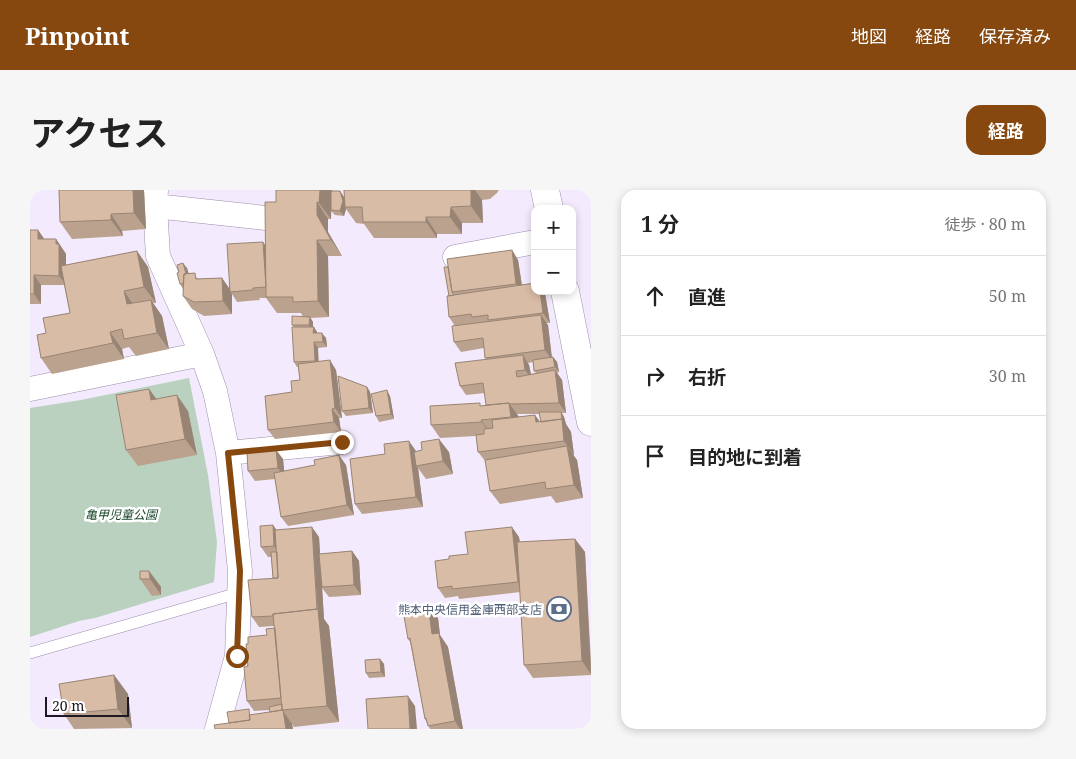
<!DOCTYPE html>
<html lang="ja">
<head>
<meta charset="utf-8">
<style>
  :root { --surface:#fff; --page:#f6f6f6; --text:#222; --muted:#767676; --line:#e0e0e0; --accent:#87480f }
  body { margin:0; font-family:"Noto Serif","Noto Sans JP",serif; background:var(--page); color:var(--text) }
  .controls { position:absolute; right:15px; top:15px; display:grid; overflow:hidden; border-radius:10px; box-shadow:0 2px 8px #0003 }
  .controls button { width:45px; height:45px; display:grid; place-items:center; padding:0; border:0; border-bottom:1px solid var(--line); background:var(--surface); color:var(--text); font:25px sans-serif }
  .scale { position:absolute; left:15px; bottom:12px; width:84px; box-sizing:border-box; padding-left:5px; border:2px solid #1e1823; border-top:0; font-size:14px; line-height:18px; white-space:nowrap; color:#1e1823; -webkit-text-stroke:4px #fff; paint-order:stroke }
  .stop { position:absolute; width:15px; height:15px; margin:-11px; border:4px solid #87480f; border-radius:50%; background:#fff }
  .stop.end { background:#87480f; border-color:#fff; box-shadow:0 1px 5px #0008 }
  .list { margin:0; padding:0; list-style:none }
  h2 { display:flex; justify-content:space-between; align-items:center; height:65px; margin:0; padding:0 20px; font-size:21px }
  h2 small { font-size:16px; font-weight:400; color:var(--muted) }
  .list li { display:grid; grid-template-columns:32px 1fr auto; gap:15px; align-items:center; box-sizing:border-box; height:80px; padding:0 20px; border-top:1px solid var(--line) }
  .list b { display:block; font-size:19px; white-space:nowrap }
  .list em { font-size:16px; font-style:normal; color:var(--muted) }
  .icon { flex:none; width:28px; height:28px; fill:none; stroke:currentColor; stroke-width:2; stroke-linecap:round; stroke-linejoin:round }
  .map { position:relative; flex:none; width:561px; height:539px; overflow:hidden; border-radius:15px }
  header { display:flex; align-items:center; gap:30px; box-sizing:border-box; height:70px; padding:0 25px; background:var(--accent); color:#fff }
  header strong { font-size:24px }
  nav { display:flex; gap:28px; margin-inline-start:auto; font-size:18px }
  .intro { display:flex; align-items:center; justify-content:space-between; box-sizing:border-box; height:120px; padding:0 30px }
  h1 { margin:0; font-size:35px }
  .button { padding:12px 22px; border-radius:15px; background:var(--accent); color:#fff; font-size:18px; font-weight:700 }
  main { display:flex; gap:30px; padding:0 30px }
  aside { flex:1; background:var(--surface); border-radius:15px; box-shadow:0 2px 8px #0003 }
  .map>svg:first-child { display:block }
  .green { fill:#b9d1be }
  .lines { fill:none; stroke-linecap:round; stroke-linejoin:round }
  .service-casing { stroke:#9d8daa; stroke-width:12 }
  .minor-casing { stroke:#9d8daa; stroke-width:25 }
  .tertiary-casing { stroke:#9d8daa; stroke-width:29 }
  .service { stroke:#fff; stroke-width:11 }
  .minor { stroke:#fff; stroke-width:24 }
  .tertiary { stroke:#fff; stroke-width:28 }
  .wall { fill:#bba28f; fill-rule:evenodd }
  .shaded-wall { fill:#988474 }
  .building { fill:#d9bca6; stroke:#988474 }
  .route { stroke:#87480f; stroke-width:6 }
  .labels { text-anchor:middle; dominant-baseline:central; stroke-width:5; stroke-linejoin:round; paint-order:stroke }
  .park-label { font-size:12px; font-style:italic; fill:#194727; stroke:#fff }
  .service-label { font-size:12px; fill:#4e5e75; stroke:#fff; text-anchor:end }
</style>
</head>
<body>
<header>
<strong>Pinpoint</strong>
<nav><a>地図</a><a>経路</a><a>保存済み</a></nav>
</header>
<div class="intro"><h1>アクセス</h1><a class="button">経路</a></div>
<main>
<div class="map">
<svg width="561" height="539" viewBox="0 0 561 539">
  <rect width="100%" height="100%" fill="#f3eafd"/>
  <!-- green -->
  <path class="green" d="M 159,188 L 178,285 L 187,352 L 184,392 L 65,428 L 49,431 L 0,447 L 0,218 L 51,210 Z"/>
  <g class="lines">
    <defs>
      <path id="service" d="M 0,463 L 208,403"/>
      <path id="minor" d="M 126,0 L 125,16 L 128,66 L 172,164 L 185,201 L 198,263 L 210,381 L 207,466 L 187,539
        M 125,16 L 236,28
        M 425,67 L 505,52
        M 0,199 L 172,164
        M 198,263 L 311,252"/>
      <path id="tertiary" d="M 515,0 L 519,19
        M 535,101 L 561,232"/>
    </defs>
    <!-- service casing -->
    <use href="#service" class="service-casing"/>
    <!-- minor casing -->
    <use href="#minor" class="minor-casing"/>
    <!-- tertiary casing -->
    <use href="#tertiary" class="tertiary-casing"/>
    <!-- service -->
    <use href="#service" class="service"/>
    <!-- minor -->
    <use href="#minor" class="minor"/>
    <!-- tertiary -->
    <use href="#tertiary" class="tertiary"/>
  </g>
  <!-- wall -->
  <path class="wall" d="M 114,0 L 116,39 L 92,41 L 93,46 L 42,49 L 30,32 Z
    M 302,0 L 302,1 L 310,1 L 314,7 L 315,10 L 314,0 L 469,0 L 467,3 L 460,9 L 452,10 L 453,33 L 432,33 L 432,44 L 407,44 L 407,48 L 344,48 L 334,34 L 326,33 L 316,19 L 314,26 L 305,25 L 301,21 L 301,29 L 298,29 L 298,42 L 312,66 L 298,66 L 299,127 L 280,128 L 283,132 L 283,137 L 287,142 L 287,143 L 296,148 L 297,157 L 288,158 L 288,171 L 306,180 L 312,228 L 309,228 L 311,242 L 245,249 L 238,240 L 270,190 L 268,177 L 267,177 L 264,172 L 264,137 L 262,135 L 273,127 L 271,123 L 247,123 L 236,108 L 229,108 L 230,110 L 207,112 L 202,104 L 202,124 L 174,126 L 162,119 L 153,106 L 153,99 L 150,94 L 157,78 L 159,84 L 169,89 L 192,88 L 199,98 L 235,55 L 246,12 Z
    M 0,40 L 8,40 L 14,49 L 26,49 L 36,64 L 36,75 L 107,61 L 118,77 L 126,113 L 123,113 L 132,126 L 139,159 L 106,166 L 99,157 L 92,159 L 94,169 L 22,184 L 11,168 L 16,143 L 40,123 L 34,95 L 11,95 L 11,114 L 0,114 Z
    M 482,60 L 488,70 L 492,95 L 505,101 L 514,101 L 515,103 L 520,133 L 516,133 L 518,135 L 522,167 L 523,167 L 527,172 L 529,182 L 527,183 L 532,190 L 536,223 L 532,223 L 534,227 L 536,234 L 541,242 L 544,265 L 543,265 L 547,270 L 553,308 L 526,313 L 521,306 L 470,314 L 460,301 L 456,272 L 448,262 L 446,246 L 410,248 L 401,235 L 452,216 L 457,215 L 455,203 L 436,205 L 430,196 L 456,169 L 455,168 L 454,158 L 431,162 L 424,152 L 425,136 L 419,127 L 418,77 ZM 503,172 L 504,181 L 506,183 L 501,184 L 499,175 L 498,173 ZM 487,224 L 509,224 L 511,232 L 510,232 L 505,225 L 489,227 Z
    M 337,197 L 340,202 L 343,223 L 316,226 L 312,221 Z
    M 119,199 L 126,209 L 158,221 L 167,265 L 108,276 L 96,260 Z
    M 360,206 L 364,229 L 349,232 L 346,226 Z
    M 246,260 L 253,269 L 254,281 L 316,275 L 324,325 L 258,336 L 251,327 L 245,289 L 225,291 L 218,281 Z
    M 386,261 L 419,262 L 423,284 L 396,289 L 388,278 L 393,317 L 332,324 L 325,314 Z
    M 243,335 L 246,340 L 289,347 L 290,364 L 322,361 L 329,371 L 331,405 L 299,407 L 292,398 L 294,429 L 299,436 L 309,532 L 264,537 L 262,534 L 263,539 L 185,539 L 223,524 L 223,525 L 240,522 L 240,520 L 224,521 L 217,511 L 218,454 L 237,445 L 245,438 L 244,436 L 229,437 L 222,427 L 243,388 L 241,367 L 238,367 L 231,357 Z
    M 489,347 L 490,352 L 545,349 L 555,362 L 561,472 L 561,485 L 503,488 L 494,475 L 490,402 L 429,409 L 428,406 L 415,408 L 408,398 L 419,369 L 438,364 Z
    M 119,381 L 131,397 L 131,405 L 122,406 L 110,389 Z
    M 408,428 L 410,445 L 418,457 L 433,539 L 400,539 L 395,529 L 380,452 L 378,449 Z
    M 350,469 L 354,474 L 355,487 L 339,488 L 336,483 Z
    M 84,485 L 98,504 L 102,538 L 44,539 L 34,524 Z"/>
  <!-- shaded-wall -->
  <path class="shaded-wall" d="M 103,0 L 114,0 L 116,39 L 104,23 Z
    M 290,0 L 302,0 L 301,29 L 289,13 Z
    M 441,0 L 447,0 L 445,0 L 452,10 L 453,33 L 441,16 Z
    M 310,1 L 314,7 L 317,17 L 315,17 L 316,19 L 314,26 L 310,21 Z
    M 287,12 L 298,29 L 298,42 L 312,66 L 301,50 L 287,25 Z
    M 421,17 L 432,33 L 432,44 L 420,27 Z
    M 81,24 L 92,41 L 93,46 L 81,30 Z
    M 396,27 L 407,44 L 407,48 L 396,32 Z
    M 8,40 L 15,50 L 8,49 Z
    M 26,49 L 36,64 L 36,95 L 29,86 Z
    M 287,50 L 298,66 L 299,127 L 288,111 Z
    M 233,52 L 240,62 L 236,97 Z
    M 482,60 L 488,70 L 493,103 L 486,94 Z
    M 107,61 L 118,77 L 126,113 L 114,97 Z
    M 153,73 L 157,78 L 162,97 L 159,92 Z
    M 4,85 L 11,95 L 11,114 L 4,104 Z
    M 192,88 L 201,101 L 200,102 L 202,104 L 202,124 L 193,111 Z
    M 94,101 L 105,117 L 97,114 Z
    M 510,101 L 514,101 L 515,103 L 520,133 L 513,123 Z
    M 121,110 L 132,126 L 139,159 L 127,143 Z
    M 511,125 L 518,135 L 522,170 L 515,160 Z
    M 280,127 L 283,132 L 283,141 L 279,135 Z
    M 284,137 L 287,142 L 287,148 L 283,143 Z
    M 80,142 L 92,159 L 94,169 L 83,153 Z
    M 292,143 L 296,148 L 297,157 L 293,152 Z
    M 284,152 L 288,158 L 289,176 L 285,171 Z
    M 493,165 L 499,175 L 502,190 L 495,180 Z
    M 523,167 L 527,172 L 529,182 L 525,177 Z
    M 300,170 L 306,180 L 312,228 L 305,218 Z
    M 525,180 L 532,190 L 536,223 L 529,213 Z
    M 337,197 L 340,202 L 343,223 L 339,218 Z
    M 119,199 L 131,215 L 121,210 Z
    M 357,200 L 360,206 L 364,229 L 361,224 Z
    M 147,205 L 158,221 L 167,265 L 155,249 Z
    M 479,213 L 489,227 L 491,240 L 481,227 Z
    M 302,219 L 309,228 L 311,242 L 304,232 Z
    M 531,222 L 534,227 L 536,234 L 541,242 L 544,265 L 534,251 Z
    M 505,225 L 515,239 L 506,232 Z
    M 451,230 L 461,243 L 461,246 L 452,232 Z
    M 409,249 L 419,262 L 423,284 L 413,271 Z
    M 379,251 L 386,261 L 388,275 L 386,276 L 388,278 L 393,317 L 386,307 Z
    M 537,256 L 547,270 L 553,308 L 544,295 Z
    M 246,260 L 253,269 L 255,288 L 248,278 Z
    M 309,265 L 316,275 L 324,325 L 317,315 Z
    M 243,335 L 250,345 L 250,363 L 244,356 Z
    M 282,337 L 289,347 L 294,429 L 299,436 L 309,532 L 297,516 L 288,424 Z
    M 482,337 L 489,347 L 495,402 L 488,392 Z
    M 545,349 L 555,362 L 561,484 L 552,471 Z
    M 322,361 L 329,371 L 331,405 L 324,395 Z
    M 119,381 L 131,397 L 131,405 L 120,389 Z
    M 398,415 L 408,428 L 410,445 L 418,457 L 433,539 L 430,539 L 425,531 L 402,444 Z
    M 350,469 L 354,474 L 355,487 L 351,482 Z
    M 84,485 L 98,504 L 102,538 L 88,519 Z
    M 378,506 L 385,516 L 387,539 L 380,539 Z
    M 253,521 L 262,534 L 263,539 L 256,539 Z"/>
  <!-- building -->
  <path class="building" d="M 29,0 L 103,0 L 104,23 L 81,24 L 81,30 L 30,32 Z
    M 246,0 L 290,0 L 289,13 L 287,12 L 287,25 L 301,50 L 287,50 L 288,111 L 263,112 L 263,107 L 236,107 L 235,12 L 246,12 Z
    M 314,0 L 441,0 L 441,16 L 421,17 L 420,27 L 396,27 L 396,32 L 333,32 L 332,17 L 315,17 Z
    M 301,1 L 310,1 L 313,11 L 310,21 L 301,20 Z
    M 0,40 L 8,40 L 8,49 L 26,49 L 26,54 L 29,54 L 29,86 L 4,85 L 4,104 L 0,104 Z
    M 233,52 L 236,97 L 223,98 L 223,100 L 200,102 L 197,54 Z
    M 482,60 L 486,94 L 422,102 L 417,69 Z
    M 107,61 L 114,97 L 94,101 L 97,114 L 121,110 L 127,143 L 94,149 L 92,139 L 80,142 L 83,153 L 11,168 L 7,145 L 16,143 L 13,128 L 40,123 L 31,76 Z
    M 153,73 L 156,84 L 154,84 L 153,94 L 150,94 L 147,83 L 149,82 L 147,75 Z
    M 414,77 L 418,77 L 422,102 L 424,105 L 419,106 Z
    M 165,83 L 166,89 L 192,88 L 193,111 L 164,112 L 153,106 L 154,84 Z
    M 505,93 L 505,101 L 510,101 L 513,123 L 458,130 L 458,125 L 442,127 L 441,124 L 419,127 L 417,106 Z
    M 511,125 L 515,160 L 455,168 L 453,148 L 424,152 L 422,136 Z
    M 262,126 L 280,127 L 279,135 L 262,135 Z
    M 262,137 L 284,137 L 283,143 L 292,143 L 293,152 L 284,152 L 285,171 L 264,172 Z
    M 493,165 L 495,180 L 486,181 L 487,187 L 525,180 L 529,213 L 480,214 L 479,213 L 456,215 L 453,193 L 430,196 L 425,173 Z
    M 523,167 L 525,177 L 504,181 L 503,170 Z
    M 300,170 L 305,218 L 302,219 L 304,232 L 238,240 L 235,206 L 262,202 L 261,191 L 270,190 L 268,174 Z
    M 308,186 L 337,197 L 339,218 L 312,221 Z
    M 119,199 L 121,210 L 147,205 L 155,249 L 96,260 L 86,205 Z
    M 357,200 L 361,224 L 346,226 L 341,204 Z
    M 450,213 L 450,216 L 479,213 L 481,227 L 451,230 L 452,232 L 401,235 L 400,216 Z
    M 509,222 L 531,222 L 532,229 L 511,232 Z
    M 505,225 L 506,232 L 532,229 L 534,251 L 448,262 L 446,245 L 454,244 L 454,239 L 463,238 L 462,230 Z
    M 409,249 L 413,271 L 386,276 L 384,262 L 392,260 L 391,252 Z
    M 379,251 L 386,307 L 325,314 L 320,269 L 355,264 L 354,254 Z
    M 537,256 L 544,295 L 516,299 L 515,292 L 460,301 L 455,270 Z
    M 246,260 L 248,278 L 218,281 L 217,262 Z
    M 309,265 L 317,315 L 251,327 L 244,283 L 285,275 L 284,270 Z
    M 243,335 L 244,356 L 231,357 L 230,336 Z
    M 282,337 L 287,419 L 243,424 L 243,426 L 222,427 L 218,390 L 248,388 L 245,340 Z
    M 482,337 L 488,392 L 422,399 L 422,396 L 408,398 L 405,371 L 419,369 L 419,366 L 438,364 L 435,342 Z
    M 545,349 L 552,471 L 494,475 L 487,352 Z
    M 322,361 L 324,395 L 292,397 L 289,364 Z
    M 241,362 L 247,362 L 248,388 L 243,388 Z
    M 110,381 L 119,381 L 120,389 L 110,389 Z
    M 398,415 L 402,444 L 409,443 L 425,531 L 398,536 L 396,528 L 395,529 L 380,448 L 378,449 L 374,426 L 376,425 L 374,419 Z
    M 288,419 L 297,516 L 252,520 L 243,424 Z
    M 245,438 L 251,508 L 217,511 L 214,477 L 218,476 L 216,454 L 218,454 L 218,447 L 237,445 L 236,439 Z
    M 350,469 L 351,482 L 336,483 L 335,470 Z
    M 84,485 L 88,519 L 34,524 L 29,494 Z
    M 378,506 L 380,539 L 338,539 L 336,509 Z
    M 252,514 L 252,520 L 240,522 L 239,517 Z
    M 219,519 L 220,530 L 199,533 L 197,522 Z
    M 253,520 L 256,539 L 185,539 L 184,535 L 220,530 L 219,525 Z"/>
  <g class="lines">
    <!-- route -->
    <path class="route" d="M 207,466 L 210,381 L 198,263 L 312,252"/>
  </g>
  <!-- icons -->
  <defs>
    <symbol id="bank-ring" viewBox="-11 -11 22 22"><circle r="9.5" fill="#fff" stroke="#5c6f8a" stroke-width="1.5"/><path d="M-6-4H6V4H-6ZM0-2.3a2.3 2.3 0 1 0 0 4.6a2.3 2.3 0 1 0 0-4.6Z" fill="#5c6f8a"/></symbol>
  </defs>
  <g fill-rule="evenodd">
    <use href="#bank-ring" x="515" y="405" width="28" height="28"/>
  </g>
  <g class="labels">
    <!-- park labels -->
    <g class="park-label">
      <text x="91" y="324">亀甲児童公園</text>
    </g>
    <!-- service labels -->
    <g class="service-label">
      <text x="512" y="419">熊本中央信用金庫西部支店</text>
    </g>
  </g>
</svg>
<div class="controls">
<button>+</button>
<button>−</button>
</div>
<div class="scale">20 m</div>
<div class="stop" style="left:207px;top:466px"></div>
<div class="stop end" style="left:312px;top:252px"></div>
</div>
<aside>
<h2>1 分<small>徒歩 · 80 m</small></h2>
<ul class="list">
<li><svg class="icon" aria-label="ahead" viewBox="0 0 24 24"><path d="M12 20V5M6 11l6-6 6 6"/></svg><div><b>直進</b></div><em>50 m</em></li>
<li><svg class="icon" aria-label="right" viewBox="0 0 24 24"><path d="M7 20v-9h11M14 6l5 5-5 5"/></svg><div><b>右折</b></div><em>30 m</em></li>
<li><svg class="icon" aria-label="arrive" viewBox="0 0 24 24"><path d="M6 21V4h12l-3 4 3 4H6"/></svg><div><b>目的地に到着</b></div></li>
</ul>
</aside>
</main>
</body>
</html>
